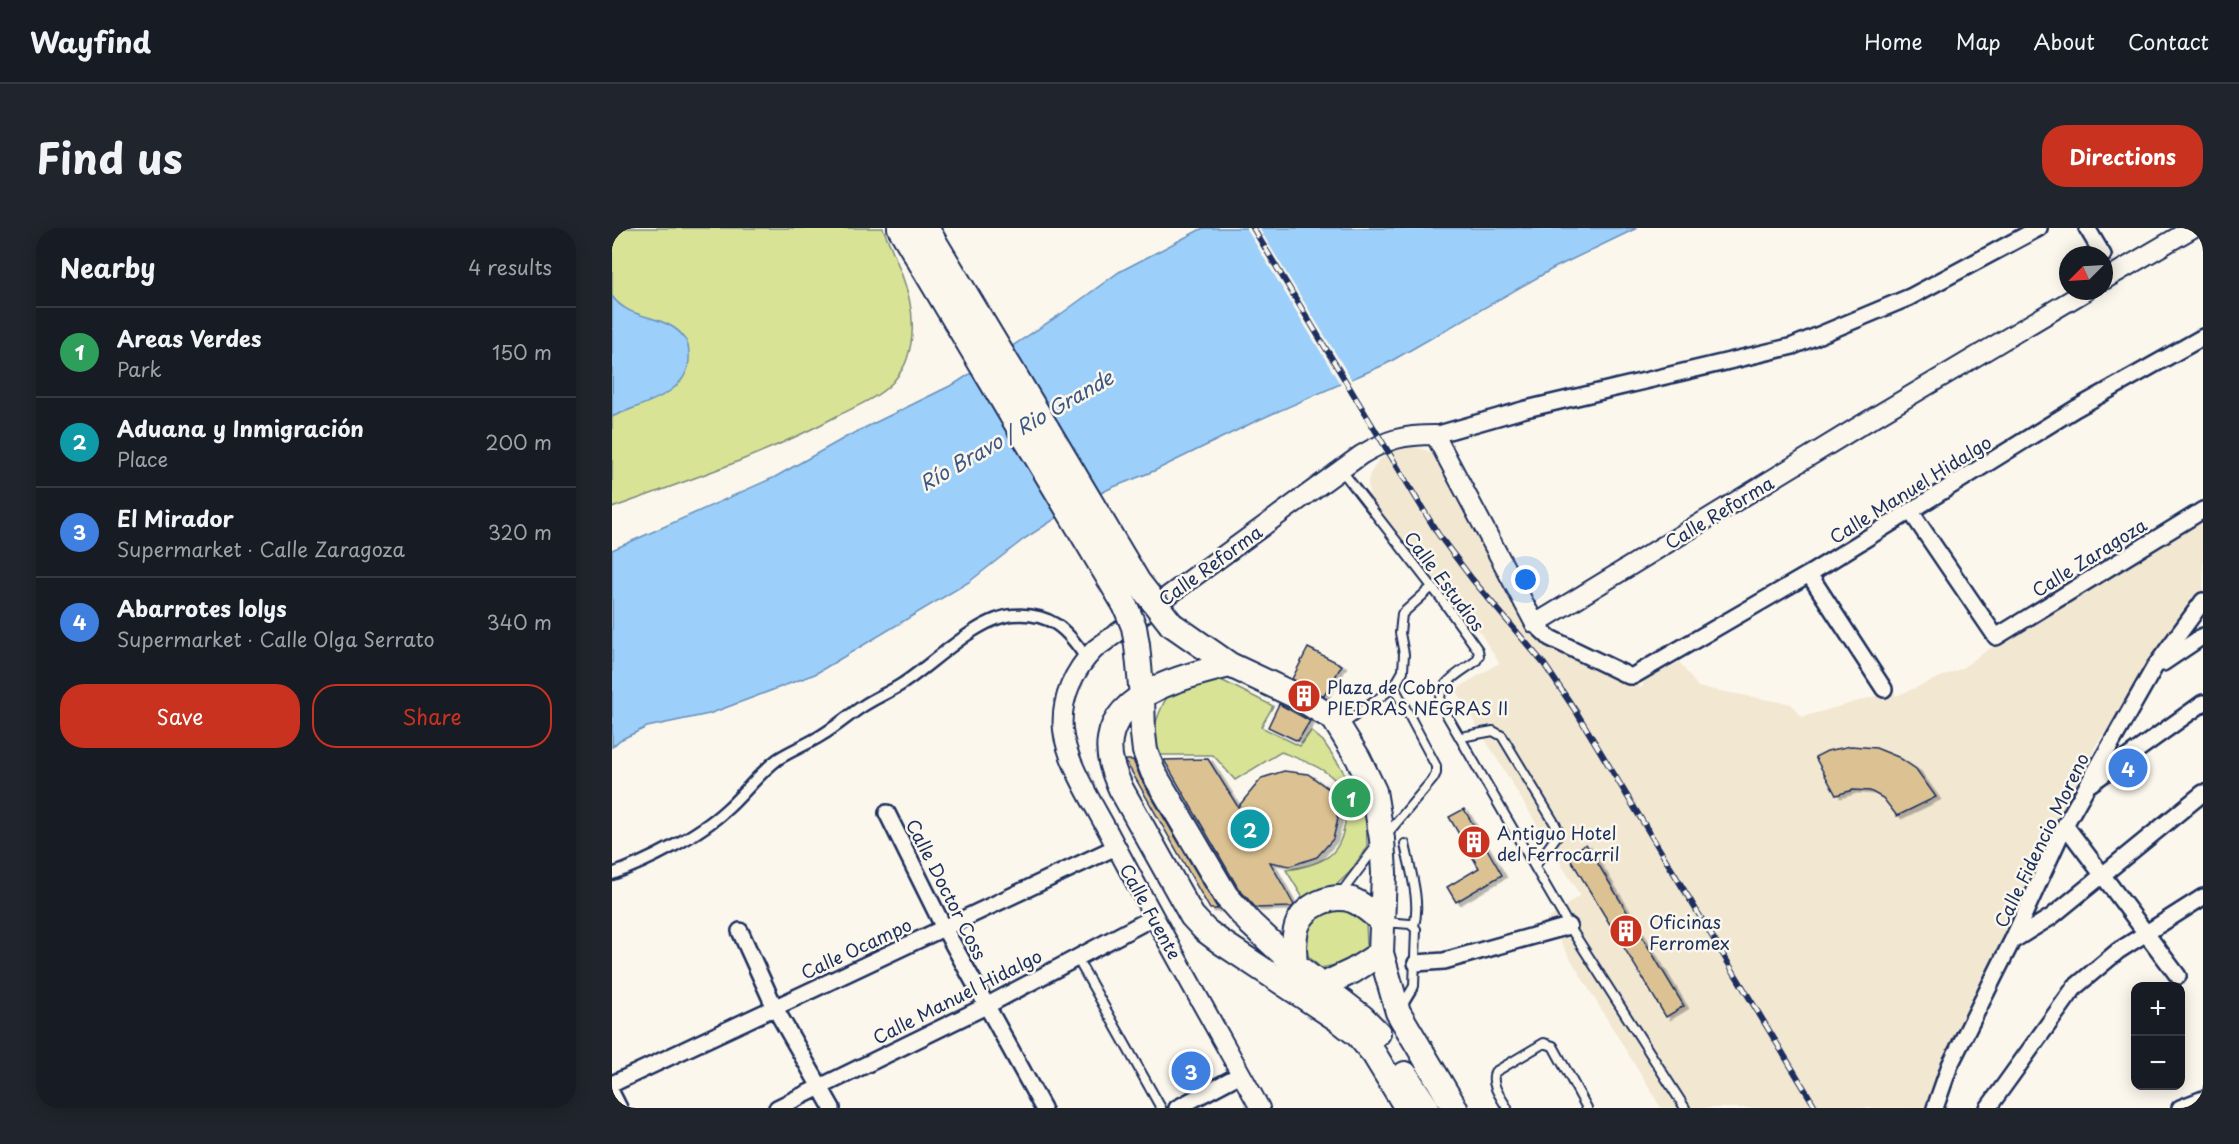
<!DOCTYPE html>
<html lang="en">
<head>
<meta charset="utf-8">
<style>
  :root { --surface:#171b24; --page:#20242c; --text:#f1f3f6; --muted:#9ea1a6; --line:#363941; --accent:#c8321e }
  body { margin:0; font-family:"Playpen Sans",sans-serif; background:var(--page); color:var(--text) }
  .controls { position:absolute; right:18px; bottom:18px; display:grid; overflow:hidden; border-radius:12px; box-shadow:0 3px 15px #0003 }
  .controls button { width:54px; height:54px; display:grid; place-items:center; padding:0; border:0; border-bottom:2px solid var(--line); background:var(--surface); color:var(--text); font:30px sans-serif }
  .compass { position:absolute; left:1447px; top:18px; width:54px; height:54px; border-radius:50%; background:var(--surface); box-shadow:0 3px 15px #0003; rotate:246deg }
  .you { position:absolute; left:914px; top:352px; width:21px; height:21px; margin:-15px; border:4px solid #fff; border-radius:50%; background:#1a73e8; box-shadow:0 0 0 9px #1a73e833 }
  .badge { display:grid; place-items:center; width:39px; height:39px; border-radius:50%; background:var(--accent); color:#fff; font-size:20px; font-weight:700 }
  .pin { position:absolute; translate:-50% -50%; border:3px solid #fff; box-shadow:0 2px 6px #0006 }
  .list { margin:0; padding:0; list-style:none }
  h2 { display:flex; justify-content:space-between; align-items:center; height:78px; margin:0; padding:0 24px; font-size:26px }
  h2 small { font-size:20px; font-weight:400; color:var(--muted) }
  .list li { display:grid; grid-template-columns:39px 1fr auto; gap:18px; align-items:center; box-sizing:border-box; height:90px; padding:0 24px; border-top:2px solid var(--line) }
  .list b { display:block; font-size:22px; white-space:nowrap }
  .list p { margin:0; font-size:20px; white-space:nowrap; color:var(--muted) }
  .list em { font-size:20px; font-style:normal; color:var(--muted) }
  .actions { display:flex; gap:12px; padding:18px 24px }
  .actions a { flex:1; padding:14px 0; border:2px solid var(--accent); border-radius:24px; text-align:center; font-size:21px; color:var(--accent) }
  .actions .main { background:var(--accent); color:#fff }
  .map { position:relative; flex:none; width:1591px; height:880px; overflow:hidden; border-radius:24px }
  header { display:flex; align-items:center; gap:36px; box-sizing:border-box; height:84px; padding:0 30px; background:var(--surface); border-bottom:2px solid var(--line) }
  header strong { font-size:28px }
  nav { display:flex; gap:33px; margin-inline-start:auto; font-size:21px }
  .intro { display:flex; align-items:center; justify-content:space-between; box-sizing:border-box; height:144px; padding:0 36px }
  h1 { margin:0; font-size:42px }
  .button { padding:15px 27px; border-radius:24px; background:var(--accent); color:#fff; font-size:21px; font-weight:700 }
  main { display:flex; gap:36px; padding:0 36px }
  aside { flex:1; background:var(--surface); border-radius:24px; box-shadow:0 3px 15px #0003 }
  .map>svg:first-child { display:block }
  .built { fill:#f2e7d1 }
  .green { fill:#d8e396; stroke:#7a897a; stroke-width:1.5 }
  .water { fill:#9ccff9; stroke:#688fbb; stroke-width:1.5 }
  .pier { fill:#fbf7ec }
  .building { fill:#dcc292; stroke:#1b2f5e; stroke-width:1.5; filter:url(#shadow) }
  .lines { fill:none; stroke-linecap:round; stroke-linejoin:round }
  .service-casing { stroke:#1b2f5e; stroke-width:12 }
  .pedestrian-casing { stroke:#1b2f5e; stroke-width:15 }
  .minor-casing { stroke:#1b2f5e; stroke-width:20 }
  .tertiary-casing { stroke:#1b2f5e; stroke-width:22 }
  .trunk-casing { stroke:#1b2f5e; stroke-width:28 }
  .service { stroke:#fbf7ec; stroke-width:8 }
  .pedestrian { stroke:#fbf7ec; stroke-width:10 }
  .minor { stroke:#fbf7ec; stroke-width:15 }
  .tertiary { stroke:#fbf7ec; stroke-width:18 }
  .trunk { stroke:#fbf7ec; stroke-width:24 }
  .rail-casing { stroke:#1b2f5e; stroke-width:6 }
  .rail { stroke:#fbf7ec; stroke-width:4; stroke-dasharray:11; stroke-linecap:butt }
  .trunk-bridge-casing { stroke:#1b2f5e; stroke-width:28; stroke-linecap:butt }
  .trunk-bridge { stroke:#fbf7ec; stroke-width:24 }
  .labels { text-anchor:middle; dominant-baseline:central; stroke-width:5; stroke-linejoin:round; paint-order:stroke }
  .street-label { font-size:18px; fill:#1b2f5e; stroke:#fbf7ec }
  .poi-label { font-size:18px; fill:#1b2f5e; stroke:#fbf7ec; text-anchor:start }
  .water-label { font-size:20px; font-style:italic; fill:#3b5785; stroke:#fbf7ec }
</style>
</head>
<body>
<header>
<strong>Wayfind</strong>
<nav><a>Home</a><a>Map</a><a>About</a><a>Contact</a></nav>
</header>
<div class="intro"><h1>Find us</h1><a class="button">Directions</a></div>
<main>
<aside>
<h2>Nearby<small>4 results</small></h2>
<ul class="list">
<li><span class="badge" style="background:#2e9e5b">1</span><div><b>Areas Verdes</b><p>Park</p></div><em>150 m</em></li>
<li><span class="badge" style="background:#0f9aa8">2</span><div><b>Aduana y Inmigración</b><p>Place</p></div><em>200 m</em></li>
<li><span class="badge" style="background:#3f7fe0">3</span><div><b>El Mirador</b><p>Supermarket · Calle Zaragoza</p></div><em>320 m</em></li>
<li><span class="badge" style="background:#3f7fe0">4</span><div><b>Abarrotes lolys</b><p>Supermarket · Calle Olga Serrato</p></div><em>340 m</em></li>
</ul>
<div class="actions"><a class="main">Save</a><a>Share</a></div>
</aside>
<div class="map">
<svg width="1591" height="880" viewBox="0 0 1591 880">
  <defs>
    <filter id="shadow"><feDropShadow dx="4.5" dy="2.5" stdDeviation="0" flood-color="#0004"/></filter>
  </defs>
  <rect width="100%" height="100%" fill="#fbf7ec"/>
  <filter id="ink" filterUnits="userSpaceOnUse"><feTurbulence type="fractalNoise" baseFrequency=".0167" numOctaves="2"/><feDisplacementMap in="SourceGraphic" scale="12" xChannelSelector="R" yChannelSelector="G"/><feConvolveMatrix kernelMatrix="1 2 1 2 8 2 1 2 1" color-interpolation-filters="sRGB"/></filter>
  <g filter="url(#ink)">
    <!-- built -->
    <path class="built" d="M 800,218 L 819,224 L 917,394 L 983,440 L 1030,460 L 1032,453 L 1067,434 L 1086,459 L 1179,476 L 1190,489 L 1282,463 L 1284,468 L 1350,440 L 1380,419 L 1591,290 L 1591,365 L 1484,517 L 1323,857 L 1316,880 L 1049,880 L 935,692 L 968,667 L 843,462 L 887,435 L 862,395 L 797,322 L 760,272 L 757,266 L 756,254 L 758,246 L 767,232 L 780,223 Z"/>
    <!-- green -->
    <path class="green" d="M 0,0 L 271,0 C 288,42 311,84 295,131 C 293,138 286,148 281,154 C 267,169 245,178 227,187 C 155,226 77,252 0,280 Z
      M 583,448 L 609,452 L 661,478 L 649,499 L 688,518 L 699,503 L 711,513 L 728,538 L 754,584 L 755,619 L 738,644 L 718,663 L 691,670 L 674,642 C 688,640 702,637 714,630 C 734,618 739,578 728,559 C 719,541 687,531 669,524 L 623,552 L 601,527 L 541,527 C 535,513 549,475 559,464 C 565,457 576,453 583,448 Z
      M 731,680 L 750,685 L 754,693 L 755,718 L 733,735 L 709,740 L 697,729 L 692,719 L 692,704 L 707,686 Z"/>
    <!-- water -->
    <path class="water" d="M 591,0 L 1025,0 L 942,40 L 774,136 L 642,194 L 542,243 L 499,260 L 461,279 L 412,311 L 357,354 L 203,446 L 97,486 L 35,499 L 8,512 L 0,519 L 0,322 L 163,249 L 236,208 L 344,155 L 449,86 L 507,44 Z
      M 0,68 C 14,88 38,87 57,97 C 69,103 77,113 77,126 C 80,167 29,175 0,189 Z"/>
    <!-- pier -->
    <path class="pier" d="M 634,0 L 647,0 L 741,154 L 730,159 Z"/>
    <!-- building -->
    <path class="building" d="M 696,420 L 730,437 L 712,468 L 680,451 Z
      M 667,476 L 698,493 L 686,513 L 656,499 Z
      M 1239,518 L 1264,520 L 1286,529 L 1304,541 L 1324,569 L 1285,588 L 1271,570 L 1258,563 L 1241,562 L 1224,567 L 1203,529 L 1215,523 Z
      M 596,531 L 626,579 L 650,550 L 672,543 L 696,546 L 718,562 L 726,591 L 721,611 L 705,629 L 678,638 L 658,634 L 682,677 L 680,679 L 644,680 L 626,660 L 552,532 Z
      M 513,532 L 521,532 L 529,551 L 606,681 L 598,681 Z
      M 852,581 L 890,647 L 844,674 L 835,659 L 867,640 L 837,589 Z
      M 974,616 L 1072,778 L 1054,789 L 956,627 Z"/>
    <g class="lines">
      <defs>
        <path id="service" d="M 730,243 L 828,369 L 866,422 L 867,428 L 864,433 C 848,445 823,456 829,477 L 957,698 L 1073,880
          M 782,459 L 791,443 L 792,426 L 788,405 L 790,386 L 820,359
          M 729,498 L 782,459 L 824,538 L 824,545 L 821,551 L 775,606
          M 849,509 L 881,503 L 890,508 L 943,596 L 947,605 L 923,638
          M 793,616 C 798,641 809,673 802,698
          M 729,665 L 763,620
          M 773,694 L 798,696 L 804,701 L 802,758 L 790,778
          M 465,730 L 549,880
          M 895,880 C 889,869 878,857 883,844 L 932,815 L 941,818 L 975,880"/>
        <path id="pedestrian" d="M 0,646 C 35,634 87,607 114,582 C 133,565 146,546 166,531 C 180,522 196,516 210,507 C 224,499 237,487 251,478 C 263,470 278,464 290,456 C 321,436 365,390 401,387 C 438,384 455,401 474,430"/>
        <path id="minor" d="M 1475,0 L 1491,27
          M 823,207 L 914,181 L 1181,118 L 1298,69 L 1427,0
          M 1299,284 L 1384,409 L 1591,282
          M 1197,346 L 1272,461
          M 923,396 L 938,410 L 1017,448 L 1021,448 L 1197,346 L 1463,181 L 1591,109
          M 1551,435 L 1591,408
          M 1478,556 L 1591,475
          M 275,585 L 332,700 L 431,880
          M 1453,597 L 1566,748
          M 128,703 L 163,780 L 220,880
          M 1400,713 L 1439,689 L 1591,565
          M 804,735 L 832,733 L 957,698
          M 0,856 L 504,619
          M 0,866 L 7,880
          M 165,880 L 374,778 L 542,689
          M 565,880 L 629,846
          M 1323,880 L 1338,837 L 1400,713 L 1453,597 L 1542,440 L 1591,373
          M 1376,880 L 1463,759 L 1506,723 L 1591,669
          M 1568,880 L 1591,871"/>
        <path id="tertiary" d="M 1492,52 L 1581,0
          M 648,880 C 598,790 547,700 499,609 C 484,580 454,534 451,502 C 448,471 462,442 483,421 L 749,227 C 776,211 791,207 823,207 L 923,396 L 1244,200 L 1474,63"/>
        <path id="trunk" d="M 288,0 L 415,213
          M 314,0 L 435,201
          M 559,396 L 618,437 L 688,470 L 722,491 L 746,530 L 762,563 L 770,611 L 772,645 L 769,725 L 786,784 L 843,880
          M 525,417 L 530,468 L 531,506 L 533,523 L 541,544 L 614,668 L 639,696 L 683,737 L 750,789 L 766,805
          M 618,437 C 580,446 505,463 498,511 C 495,529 502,545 509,561 L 580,688 L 593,702 L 609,714 L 727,792 L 746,807 L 762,826 L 795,880
          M 683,737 C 682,724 681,711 685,698 C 692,678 719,665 740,672 C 751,676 761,686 771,694
          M 709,758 L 741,743 L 769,725
          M 793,846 L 815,880"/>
      </defs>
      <!-- service casing -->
      <use href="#service" class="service-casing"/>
      <!-- pedestrian casing -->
      <use href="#pedestrian" class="pedestrian-casing"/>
      <!-- minor casing -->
      <use href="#minor" class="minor-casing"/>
      <!-- tertiary casing -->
      <use href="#tertiary" class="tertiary-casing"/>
      <!-- trunk casing -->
      <use href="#trunk" class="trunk-casing"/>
      <!-- service -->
      <use href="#service" class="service"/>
      <!-- pedestrian -->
      <use href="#pedestrian" class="pedestrian"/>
      <!-- minor -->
      <use href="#minor" class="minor"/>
      <!-- tertiary -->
      <use href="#tertiary" class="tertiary"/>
      <!-- trunk -->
      <use href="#trunk" class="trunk"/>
      <defs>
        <path id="rail" d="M 641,0 L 826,306 L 860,351 L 932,436 L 965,485 L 1204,880"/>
      </defs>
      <!-- rail casing -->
      <use href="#rail" class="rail-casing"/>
      <!-- rail -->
      <use href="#rail" class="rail"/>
      <defs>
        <path id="trunk-bridge" d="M 435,201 L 526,354 L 559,396
          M 415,213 L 513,377 L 522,399 L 525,417"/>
      </defs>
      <!-- trunk-bridge casing -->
      <use href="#trunk-bridge" class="trunk-bridge-casing"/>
      <!-- trunk-bridge -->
      <use href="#trunk-bridge" class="trunk-bridge"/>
    </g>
  </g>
  <!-- icons -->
  <defs>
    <symbol id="building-disc" viewBox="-11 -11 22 22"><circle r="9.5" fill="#c8321e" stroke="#fbf7ec"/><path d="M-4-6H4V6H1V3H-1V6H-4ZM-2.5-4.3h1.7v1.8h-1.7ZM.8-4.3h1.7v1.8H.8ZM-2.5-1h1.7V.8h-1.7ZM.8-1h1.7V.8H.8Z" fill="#fff"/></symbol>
  </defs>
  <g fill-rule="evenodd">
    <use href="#building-disc" x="673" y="449" width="38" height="38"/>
    <use href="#building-disc" x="843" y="595" width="38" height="38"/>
    <use href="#building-disc" x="995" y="684" width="38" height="38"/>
  </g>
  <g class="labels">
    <!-- street labels -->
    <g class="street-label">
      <text transform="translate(1298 261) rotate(-32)">Calle Manuel Hidalgo</text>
      <text transform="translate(1107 284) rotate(-31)">Calle Reforma</text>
      <text transform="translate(1477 329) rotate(-32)">Calle Zaragoza</text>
      <text transform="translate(598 337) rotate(-36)">Calle Reforma</text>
      <text transform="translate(833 353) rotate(53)">Calle Estudios</text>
      <text transform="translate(1429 612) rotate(-64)">Calle Fidencio Moreno</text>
      <text transform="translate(335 661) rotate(63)">Calle Doctor Coss</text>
      <text transform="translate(539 683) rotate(61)">Calle Fuente</text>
      <text transform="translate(244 720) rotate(-25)">Calle Ocampo</text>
      <text transform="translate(345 768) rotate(-27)">Calle Manuel Hidalgo</text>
    </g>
    <!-- poi labels -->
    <g class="poi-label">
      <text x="715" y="458">Plaza de Cobro<tspan x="715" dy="21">PIEDRAS NEGRAS II</tspan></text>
      <text x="885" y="604">Antiguo Hotel<tspan x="885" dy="21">del Ferrocarril</tspan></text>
      <text x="1037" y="693">Oficinas<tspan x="1037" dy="21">Ferromex</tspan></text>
    </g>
    <!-- water labels -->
    <g class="water-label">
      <text transform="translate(404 202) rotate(-30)">Río Bravo / Rio Grande</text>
    </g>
  </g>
</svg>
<div class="controls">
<button>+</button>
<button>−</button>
</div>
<svg class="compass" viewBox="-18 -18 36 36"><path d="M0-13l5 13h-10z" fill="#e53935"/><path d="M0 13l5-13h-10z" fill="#9ea1a6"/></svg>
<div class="you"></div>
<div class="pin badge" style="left:739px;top:570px;background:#2e9e5b">1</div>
<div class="pin badge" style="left:638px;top:601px;background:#0f9aa8">2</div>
<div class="pin badge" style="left:579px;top:843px;background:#3f7fe0">3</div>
<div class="pin badge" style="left:1516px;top:540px;background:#3f7fe0">4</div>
</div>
</main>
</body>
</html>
